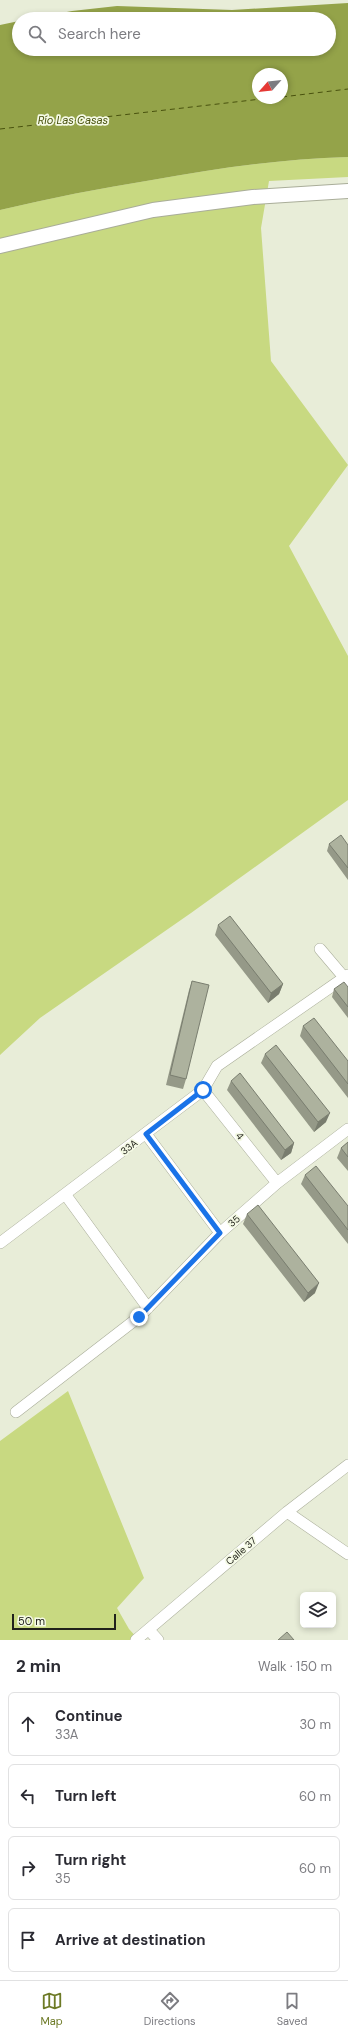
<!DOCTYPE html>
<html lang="en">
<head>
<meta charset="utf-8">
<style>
  :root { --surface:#fff; --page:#f7f7f7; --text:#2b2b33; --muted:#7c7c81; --line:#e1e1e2; --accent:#6d7a26 }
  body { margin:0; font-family:"DM Sans",sans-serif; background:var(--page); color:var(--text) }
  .controls { position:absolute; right:12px; bottom:12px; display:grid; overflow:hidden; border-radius:6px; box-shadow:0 2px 6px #0003 }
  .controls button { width:36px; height:36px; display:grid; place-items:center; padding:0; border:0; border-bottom:1px solid var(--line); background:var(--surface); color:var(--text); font:20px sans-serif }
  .compass { position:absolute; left:252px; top:68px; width:36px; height:36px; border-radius:50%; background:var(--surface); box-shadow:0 2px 6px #0003; rotate:243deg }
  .scale { position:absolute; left:12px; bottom:10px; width:104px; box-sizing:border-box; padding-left:4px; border:2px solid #21221b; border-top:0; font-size:11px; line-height:14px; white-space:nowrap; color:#21221b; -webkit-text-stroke:3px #f5fae5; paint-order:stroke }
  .stop { position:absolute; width:12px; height:12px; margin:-9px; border:3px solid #1a73e8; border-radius:50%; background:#fff }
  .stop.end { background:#1a73e8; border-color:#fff; box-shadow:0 1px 4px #0008 }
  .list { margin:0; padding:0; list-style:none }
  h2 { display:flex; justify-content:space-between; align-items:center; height:52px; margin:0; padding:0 16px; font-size:17px }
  h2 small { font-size:13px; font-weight:400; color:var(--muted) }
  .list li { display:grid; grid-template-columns:26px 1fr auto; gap:12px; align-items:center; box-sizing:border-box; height:64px; margin:0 8px 8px; padding:0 8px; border:1px solid var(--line); border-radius:6px }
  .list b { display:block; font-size:15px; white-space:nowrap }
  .list p { margin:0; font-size:13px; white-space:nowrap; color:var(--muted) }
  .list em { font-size:13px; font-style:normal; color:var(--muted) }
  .icon { flex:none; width:22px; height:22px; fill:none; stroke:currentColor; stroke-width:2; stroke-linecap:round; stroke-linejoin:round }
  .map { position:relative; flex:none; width:348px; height:1640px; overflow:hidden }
  .search { position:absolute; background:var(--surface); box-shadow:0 2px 6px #0003; left:12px; right:12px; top:12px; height:44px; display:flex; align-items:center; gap:10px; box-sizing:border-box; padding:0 14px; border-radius:22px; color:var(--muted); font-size:15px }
  .sheet { height:340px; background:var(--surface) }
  nav { display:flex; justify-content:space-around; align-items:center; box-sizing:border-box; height:56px; border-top:1px solid var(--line); background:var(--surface); font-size:11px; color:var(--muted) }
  nav a { display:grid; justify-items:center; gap:2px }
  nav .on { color:var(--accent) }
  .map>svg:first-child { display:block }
  .green { fill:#c8d981 }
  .water { fill:#94a349; fill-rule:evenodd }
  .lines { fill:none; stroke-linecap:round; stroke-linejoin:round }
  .ferry { stroke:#49520e; stroke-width:1; stroke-dasharray:5 4; stroke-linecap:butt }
  .minor-casing { stroke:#a9ad99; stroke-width:12 }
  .tertiary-casing { stroke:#a9ad99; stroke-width:16 }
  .minor { stroke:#fff; stroke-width:11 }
  .tertiary { stroke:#fff; stroke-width:14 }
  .wall { fill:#959988 }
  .shaded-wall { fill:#797d6f }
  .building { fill:#adb29e; stroke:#797d6f }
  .route { stroke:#1a73e8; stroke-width:5 }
  .labels { text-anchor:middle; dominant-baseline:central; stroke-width:3.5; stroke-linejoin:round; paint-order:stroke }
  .street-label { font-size:10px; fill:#21221b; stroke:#f5fae5 }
  .water-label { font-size:11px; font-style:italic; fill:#49520e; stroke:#f5fae5 }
</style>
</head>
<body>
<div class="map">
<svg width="348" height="1640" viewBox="0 0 348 1640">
  <rect width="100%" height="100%" fill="#e8edd8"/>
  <!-- green -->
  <path class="green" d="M 348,157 L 348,177 L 269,181 L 261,228 L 271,361 L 348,465 L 289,546 L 348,656 L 348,800 L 191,913 L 40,1018 L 0,1055 L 0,210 C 50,198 101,188 152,180 C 217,168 282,159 348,157 Z
    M 68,1391 L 144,1578 L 117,1608 L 129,1629 L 139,1640 L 0,1640 L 0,1441 Z"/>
  <!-- water -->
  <path class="water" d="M 348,3 L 348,157 C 282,159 217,168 152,180 C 101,188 50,198 0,210 L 0,25 L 19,21 L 19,49 L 329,49 L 329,19 L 30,19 L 72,11 L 117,6 L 232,10 ZM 258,74 L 282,74 L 282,98 L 258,98 Z"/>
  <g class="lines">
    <!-- ferry -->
    <path class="ferry" d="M 282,97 L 348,89
      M 0,129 L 270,98"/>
    <defs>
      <path id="minor" d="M 320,949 L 348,982
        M 203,1090 L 277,1183
        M 146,1134 L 220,1233
        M 65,1194 L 148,1308
        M 0,1243 L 203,1090 L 217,1066 L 348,975
        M 16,1412 L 139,1317 L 220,1233 L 277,1183 L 348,1129
        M 287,1512 L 348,1554
        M 149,1630 L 158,1640
        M 136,1640 L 287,1512 L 348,1465"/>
      <path id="tertiary" d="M 0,246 L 153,210 L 253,197 L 348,191"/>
    </defs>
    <!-- minor casing -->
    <use href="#minor" class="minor-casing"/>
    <!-- tertiary casing -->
    <use href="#tertiary" class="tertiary-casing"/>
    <!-- minor -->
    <use href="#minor" class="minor"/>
    <!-- tertiary -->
    <use href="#tertiary" class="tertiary"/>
  </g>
  <!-- wall -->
  <path class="wall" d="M 329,844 L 348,845 L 348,880 L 327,851 Z
    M 218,925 L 283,984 L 279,994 L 268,1003 L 215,935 Z
    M 192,981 L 186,1079 L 183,1089 L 166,1085 L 189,990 Z
    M 348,987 L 348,1018 L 332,997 L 334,989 Z
    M 303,1026 L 348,1061 L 348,1098 L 300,1036 Z
    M 265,1054 L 326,1122 L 314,1132 L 261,1063 Z
    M 231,1081 L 294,1143 L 291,1153 L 281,1160 L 227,1090 Z
    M 348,1142 L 348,1171 L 337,1158 L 341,1148 Z
    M 305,1175 L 348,1206 L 348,1244 L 301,1184 Z
    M 247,1214 L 315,1293 L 304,1302 L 243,1224 Z"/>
  <!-- shaded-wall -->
  <path class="shaded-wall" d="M 283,984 L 279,994 L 268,1003 L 271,993 Z
    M 330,1113 L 326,1122 L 314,1132 L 318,1122 Z
    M 294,1143 L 291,1153 L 281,1160 L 285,1150 Z
    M 319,1283 L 315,1293 L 304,1302 L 308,1293 Z"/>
  <!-- building -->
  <path class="building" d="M 341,835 L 348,845 L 348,868 L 329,844 Z
    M 230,916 L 283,984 L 271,993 L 218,925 Z
    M 192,981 L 209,985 L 186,1079 L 170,1075 Z
    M 344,982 L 348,987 L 348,1007 L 334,989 Z
    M 314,1018 L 348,1061 L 348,1084 L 303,1026 Z
    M 276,1045 L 330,1113 L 318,1122 L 265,1054 Z
    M 240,1073 L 294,1143 L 285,1150 L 231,1081 Z
    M 348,1142 L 348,1157 L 341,1148 Z
    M 316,1166 L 348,1206 L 348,1230 L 305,1175 Z
    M 258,1205 L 319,1283 L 308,1293 L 247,1214 Z
    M 287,1632 L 294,1640 L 278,1640 Z"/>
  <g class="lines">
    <!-- route -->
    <path class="route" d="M 139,1317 L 220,1233 L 146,1134 L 203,1090"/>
  </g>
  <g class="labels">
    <!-- street labels -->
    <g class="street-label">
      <text transform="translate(240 1136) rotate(51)">4</text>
      <text transform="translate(129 1147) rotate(-37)">33A</text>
      <text transform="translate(234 1221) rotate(-41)">35</text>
      <text transform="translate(241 1551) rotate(-41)">Calle 37</text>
    </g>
    <!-- water labels -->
    <g class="water-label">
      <text x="73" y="120">Río Las Casas</text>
    </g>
  </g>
</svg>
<div class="controls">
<button><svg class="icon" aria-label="layers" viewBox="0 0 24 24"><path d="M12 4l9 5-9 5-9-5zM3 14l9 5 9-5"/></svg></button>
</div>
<svg class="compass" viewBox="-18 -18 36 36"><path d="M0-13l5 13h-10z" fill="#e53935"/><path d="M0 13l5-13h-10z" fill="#7c7c81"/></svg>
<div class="scale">50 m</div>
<div class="stop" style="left:203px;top:1090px"></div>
<div class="stop end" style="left:139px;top:1317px"></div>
<div class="search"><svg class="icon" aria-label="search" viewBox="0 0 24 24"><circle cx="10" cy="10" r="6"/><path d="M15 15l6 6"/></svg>Search here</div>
</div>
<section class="sheet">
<h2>2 min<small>Walk · 150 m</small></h2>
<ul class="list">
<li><svg class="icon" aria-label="ahead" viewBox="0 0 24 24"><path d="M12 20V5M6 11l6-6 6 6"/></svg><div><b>Continue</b><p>33A</p></div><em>30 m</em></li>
<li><svg class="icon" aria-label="left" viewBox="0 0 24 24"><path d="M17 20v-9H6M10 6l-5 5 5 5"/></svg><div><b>Turn left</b></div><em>60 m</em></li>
<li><svg class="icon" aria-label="right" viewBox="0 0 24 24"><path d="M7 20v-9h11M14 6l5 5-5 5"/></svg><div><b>Turn right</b><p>35</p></div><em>60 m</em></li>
<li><svg class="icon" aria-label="arrive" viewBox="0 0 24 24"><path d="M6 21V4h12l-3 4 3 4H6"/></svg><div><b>Arrive at destination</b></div></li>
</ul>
</section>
<nav>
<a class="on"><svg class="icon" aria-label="map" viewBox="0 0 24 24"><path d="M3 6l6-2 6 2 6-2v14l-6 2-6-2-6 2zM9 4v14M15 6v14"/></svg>Map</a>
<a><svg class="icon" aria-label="directions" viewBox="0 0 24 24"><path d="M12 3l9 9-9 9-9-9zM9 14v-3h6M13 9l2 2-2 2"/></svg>Directions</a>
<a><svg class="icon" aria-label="saved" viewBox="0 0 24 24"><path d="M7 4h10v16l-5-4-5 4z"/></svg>Saved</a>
</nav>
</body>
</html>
